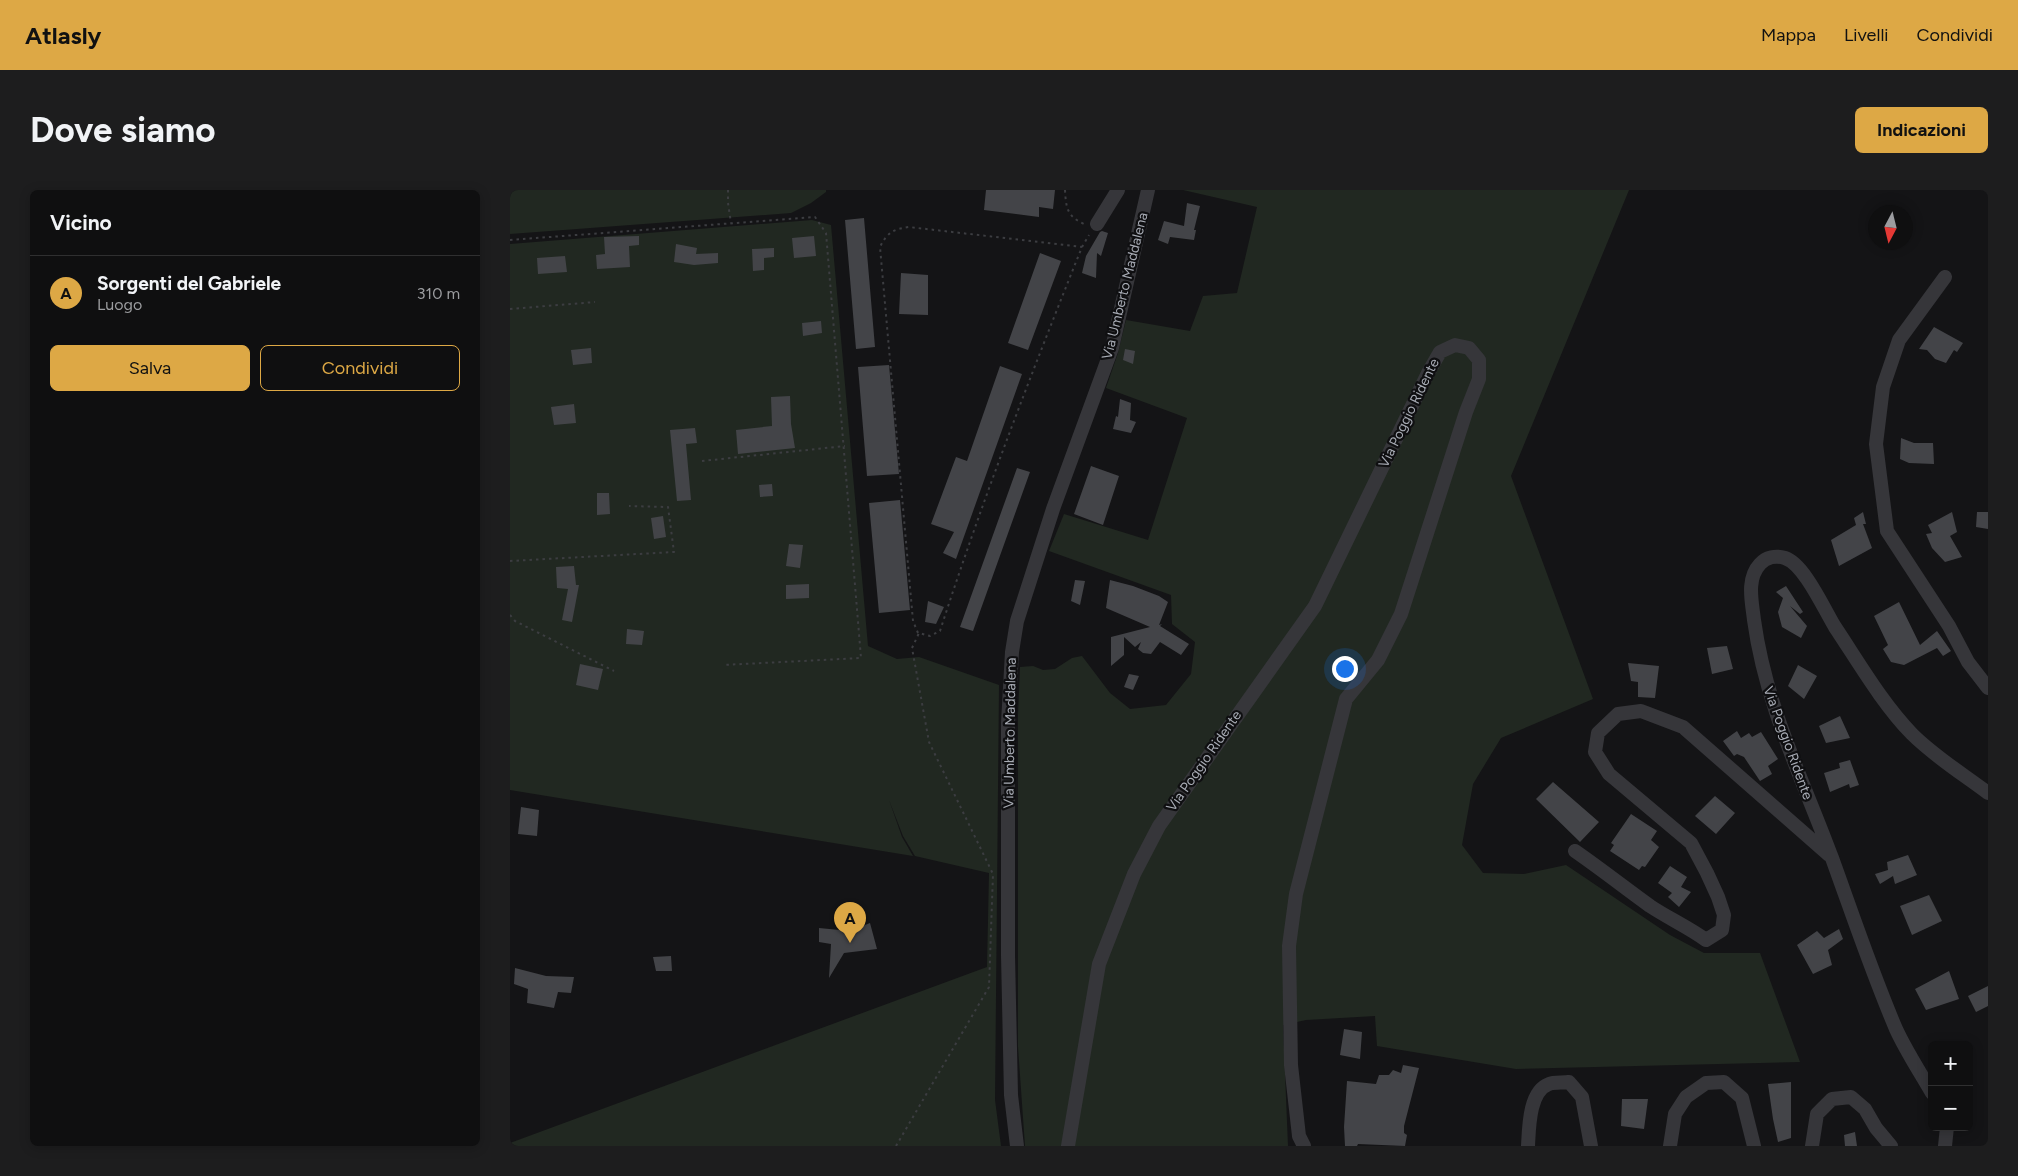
<!DOCTYPE html>
<html lang="it">
<head>
<meta charset="utf-8">
<style>
  :root { --surface:#0f0f10; --page:#1d1d1e; --text:#f1f3f6; --muted:#9b9c9f; --line:#2f2f30; --accent:#dda845 }
  body { margin:0; font-family:Figtree,sans-serif; background:var(--page); color:var(--text) }
  .controls { position:absolute; right:15px; bottom:15px; display:grid; overflow:hidden; border-radius:8px; box-shadow:0 2px 12px #0003 }
  .controls button { width:45px; height:45px; display:grid; place-items:center; padding:0; border:0; border-bottom:1px solid var(--line); background:var(--surface); color:var(--text); font:25px sans-serif }
  .compass { position:absolute; left:1358px; top:15px; width:45px; height:45px; border-radius:50%; background:var(--surface); box-shadow:0 2px 12px #0003; rotate:187deg }
  .you { position:absolute; left:834px; top:478px; width:18px; height:18px; margin:-12px; border:4px solid #fff; border-radius:50%; background:#1a73e8; box-shadow:0 0 0 8px #1a73e833 }
  .badge { display:grid; place-items:center; width:32px; height:32px; border-radius:50%; background:var(--accent); color:#111; font-size:16px; font-weight:700 }
  .pin { position:absolute; translate:-50% -41px; filter:drop-shadow(0 1px 2px #0008) }
  .pin::after { content:''; position:absolute; top:26px; width:18px; height:15px; background:inherit; clip-path:polygon(0 0,100% 0,50% 100%) }
  .list { margin:0; padding:0; list-style:none }
  h2 { display:flex; justify-content:space-between; align-items:center; height:65px; margin:0; padding:0 20px; font-size:21px }
  h2 small { font-size:16px; font-weight:400; color:var(--muted) }
  .list li { display:grid; grid-template-columns:32px 1fr auto; gap:15px; align-items:center; box-sizing:border-box; height:75px; padding:0 20px; border-top:1px solid var(--line) }
  .list b { display:block; font-size:19px; white-space:nowrap }
  .list p { margin:0; font-size:16px; white-space:nowrap; color:var(--muted) }
  .list em { font-size:16px; font-style:normal; color:var(--muted) }
  .actions { display:flex; gap:10px; padding:15px 20px }
  .actions a { flex:1; padding:11px 0; border:1px solid var(--accent); border-radius:8px; text-align:center; font-size:18px; color:var(--accent) }
  .actions .main { background:var(--accent); color:#111 }
  .map { position:relative; flex:none; width:1478px; height:956px; overflow:hidden; border-radius:8px }
  header { display:flex; align-items:center; gap:30px; box-sizing:border-box; height:70px; padding:0 25px; background:var(--accent); color:#111 }
  header strong { font-size:24px }
  nav { display:flex; gap:28px; margin-inline-start:auto; font-size:18px }
  .intro { display:flex; align-items:center; justify-content:space-between; box-sizing:border-box; height:120px; padding:0 30px }
  h1 { margin:0; font-size:35px }
  .button { padding:12px 22px; border-radius:8px; background:var(--accent); color:#111; font-size:18px; font-weight:700 }
  main { display:flex; gap:30px; padding:0 30px }
  aside { flex:1; background:var(--surface); border-radius:8px; box-shadow:0 2px 12px #0003 }
  .map>svg:first-child { display:block }
  .green { fill:#212821 }
  .building { fill:#434448 }
  .lines { fill:none; stroke-linecap:round; stroke-linejoin:round }
  .path { stroke:#3c3d41; stroke-width:2; stroke-dasharray:2.5 4; stroke-linecap:butt }
  .minor { stroke:#36363a; stroke-width:14 }
  .labels { text-anchor:middle; dominant-baseline:central; stroke-width:4.5; stroke-linejoin:round; paint-order:stroke }
  .street-label { font-size:14px; fill:#a7abb4; stroke:#0f0f11 }
</style>
</head>
<body>
<header>
<strong>Atlasly</strong>
<nav><a>Mappa</a><a>Livelli</a><a>Condividi</a></nav>
</header>
<div class="intro"><h1>Dove siamo</h1><a class="button">Indicazioni</a></div>
<main>
<aside>
<h2>Vicino<small></small></h2>
<ul class="list">
<li><span class="badge">A</span><div><b>Sorgenti del Gabriele</b><p>Luogo</p></div><em>310 m</em></li>
</ul>
<div class="actions"><a class="main">Salva</a><a>Condividi</a></div>
</aside>
<div class="map">
<svg width="1478" height="956" viewBox="0 0 1478 956">
  <rect width="100%" height="100%" fill="#141416"/>
  <!-- green -->
  <path class="green" d="M 0,0 L 316,0 L 316,2 L 301,13 L 281,23 L 0,44 Z
    M 673,0 L 1119,0 L 1001,286 L 1083,509 L 991,548 L 963,594 L 952,655 L 973,683 L 1014,684 L 1056,675 L 1160,745 L 1194,763 L 1250,763 L 1290,872 L 1006,879 L 867,856 L 865,826 L 796,830 L 773,835 L 778,956 L 515,956 L 508,857 L 508,525 L 510,477 L 523,476 L 533,480 L 545,479 L 562,468 L 572,466 L 600,503 L 620,519 L 656,515 L 681,484 L 685,452 L 662,434 L 661,405 L 539,361 L 554,324 L 638,350 L 677,228 L 596,198 L 608,163 L 616,130 L 680,141 L 693,106 L 727,103 L 747,17 Z
    M 302,30 L 321,35 L 358,456 L 387,469 L 409,467 L 489,495 L 485,910 L 491,956 L 0,956 L 0,953 L 477,777 L 479,683 L 405,666 L 393,646 L 379,610 L 392,647 L 403,666 L 0,600 L 0,54 Z"/>
  <!-- building -->
  <path class="building" d="M 476,0 L 545,0 L 543,19 L 529,17 L 529,27 L 474,20 Z
    M 677,13 L 690,16 L 684,40 L 686,40 L 684,50 L 660,47 L 658,54 L 648,50 L 654,31 L 674,36 Z
    M 354,28 L 365,157 L 346,159 L 335,30 Z
    M 592,41 L 598,43 L 591,66 L 587,63 L 586,88 L 572,83 L 576,66 L 590,42 Z
    M 129,46 L 129,55 L 119,56 L 120,77 L 87,79 L 86,65 L 95,64 L 94,47 Z
    M 304,46 L 306,66 L 284,68 L 282,48 Z
    M 166,54 L 187,58 L 186,64 L 208,63 L 208,73 L 184,75 L 164,72 Z
    M 264,58 L 264,67 L 254,68 L 254,80 L 243,81 L 242,59 Z
    M 530,63 L 551,71 L 518,160 L 498,153 Z
    M 55,66 L 57,82 L 28,84 L 27,68 Z
    M 391,83 L 418,85 L 418,125 L 389,124 Z
    M 311,131 L 312,143 L 293,146 L 292,133 Z
    M 1424,137 L 1453,153 L 1447,162 L 1444,160 L 1436,173 L 1425,169 L 1417,160 L 1409,159 Z
    M 81,158 L 82,173 L 63,175 L 61,160 Z
    M 615,159 L 625,161 L 623,174 L 613,170 Z
    M 379,175 L 389,284 L 357,286 L 348,177 Z
    M 490,176 L 512,184 L 446,369 L 433,363 L 444,342 L 421,334 L 446,267 L 457,271 Z
    M 280,206 L 281,234 L 285,258 L 228,264 L 226,240 L 262,236 L 261,207 Z
    M 610,209 L 621,213 L 620,230 L 626,232 L 621,243 L 603,239 L 606,226 L 608,227 Z
    M 64,214 L 66,233 L 44,235 L 41,217 Z
    M 185,238 L 187,253 L 176,254 L 181,310 L 167,311 L 160,240 Z
    M 1391,248 L 1404,253 L 1423,253 L 1424,274 L 1399,273 L 1390,269 Z
    M 581,276 L 609,286 L 593,335 L 564,324 Z
    M 507,278 L 520,282 L 463,441 L 450,437 Z
    M 262,294 L 263,306 L 250,307 L 249,295 Z
    M 87,303 L 99,303 L 100,324 L 87,325 Z
    M 390,310 L 400,420 L 369,423 L 359,313 Z
    M 1353,322 L 1356,334 L 1353,334 L 1362,358 L 1329,376 L 1321,350 L 1346,335 L 1344,328 Z
    M 1442,322 L 1447,342 L 1440,346 L 1452,367 L 1435,372 L 1422,358 L 1416,344 L 1422,343 L 1418,335 Z
    M 1467,322 L 1478,322 L 1478,339 L 1466,337 Z
    M 153,326 L 156,347 L 144,349 L 141,328 Z
    M 279,354 L 293,355 L 290,378 L 276,376 Z
    M 64,376 L 66,395 L 69,395 L 62,432 L 52,430 L 58,399 L 47,398 L 46,377 Z
    M 565,390 L 575,391 L 570,415 L 561,411 Z
    M 600,390 L 623,396 L 649,406 L 658,412 L 649,435 L 652,434 L 650,436 L 679,454 L 671,465 L 650,452 L 641,464 L 633,463 L 628,459 L 631,452 L 625,457 L 614,447 L 614,465 L 601,476 L 601,447 L 640,437 L 596,418 Z
    M 299,394 L 299,408 L 276,409 L 276,395 Z
    M 1276,396 L 1293,422 L 1290,424 L 1280,416 L 1297,436 L 1291,448 L 1272,437 L 1268,422 L 1273,408 L 1266,402 Z
    M 418,411 L 434,417 L 426,434 L 415,432 Z
    M 1389,412 L 1410,455 L 1427,441 L 1441,461 L 1433,466 L 1427,458 L 1394,475 L 1381,472 L 1373,459 L 1378,455 L 1364,426 Z
    M 117,439 L 134,441 L 132,455 L 116,454 Z
    M 1217,456 L 1223,479 L 1202,484 L 1197,458 Z
    M 1118,473 L 1149,476 L 1145,508 L 1128,507 L 1128,492 L 1121,491 Z
    M 70,474 L 93,479 L 88,500 L 66,495 Z
    M 1288,475 L 1307,486 L 1294,509 L 1278,496 Z
    M 619,484 L 629,486 L 623,500 L 614,497 Z
    M 1330,526 L 1340,548 L 1316,553 L 1309,536 Z
    M 1227,541 L 1231,548 L 1239,543 L 1242,547 L 1251,542 L 1268,569 L 1258,576 L 1262,584 L 1250,591 L 1234,567 L 1227,564 L 1224,566 L 1213,551 Z
    M 1340,570 L 1349,595 L 1340,598 L 1339,594 L 1320,602 L 1314,583 L 1330,578 L 1329,573 Z
    M 1043,592 L 1089,632 L 1070,652 L 1026,609 Z
    M 1205,606 L 1225,623 L 1206,644 L 1185,626 Z
    M 11,617 L 29,620 L 27,646 L 8,644 Z
    M 1121,624 L 1147,641 L 1141,650 L 1149,657 L 1135,677 L 1132,676 L 1129,680 L 1100,661 L 1104,655 L 1101,653 Z
    M 1398,665 L 1407,685 L 1385,694 L 1383,686 L 1370,694 L 1365,684 L 1378,680 L 1377,672 Z
    M 1160,676 L 1177,687 L 1171,697 L 1181,702 L 1169,717 L 1158,707 L 1162,703 L 1148,693 Z
    M 1419,705 L 1432,731 L 1402,745 L 1390,716 Z
    M 360,733 L 367,759 L 334,763 L 319,788 L 321,754 L 309,752 L 309,738 L 340,741 Z
    M 1329,739 L 1333,749 L 1318,760 L 1322,775 L 1303,784 L 1287,755 L 1307,741 L 1314,748 Z
    M 161,766 L 162,781 L 146,781 L 143,767 Z
    M 5,778 L 36,786 L 64,787 L 61,803 L 48,802 L 44,818 L 17,813 L 18,799 L 4,794 Z
    M 1439,781 L 1449,809 L 1416,820 L 1405,799 Z
    M 1478,796 L 1478,816 L 1466,822 L 1458,806 Z
    M 834,839 L 852,842 L 850,869 L 830,865 Z
    M 893,875 L 909,878 L 894,936 L 894,943 L 897,945 L 895,956 L 848,954 L 847,956 L 835,956 L 834,937 L 837,891 L 866,894 L 869,885 L 879,885 L 883,880 L 891,883 Z
    M 1281,892 L 1281,948 L 1268,952 L 1263,929 L 1258,894 Z
    M 1112,909 L 1138,909 L 1134,939 L 1111,936 Z
    M 1345,942 L 1347,956 L 1335,956 L 1334,945 Z"/>
  <g class="lines">
    <!-- path -->
    <path class="path" d="M 218,0 L 218,13 L 221,33
      M 555,0 C 556,18 557,26 574,34
      M 0,50 L 305,27 L 316,43 L 351,468 L 213,475
      M 0,119 L 85,112
      M 192,271 L 335,256
      M 0,371 L 164,362 L 158,317 L 119,316
      M 0,425 L 5,431 L 104,481
      M 408,443 L 403,431 L 370,57 C 377,43 383,39 399,37 L 572,57
      M 386,956 L 479,797 L 483,684 L 419,552 L 402,458 L 409,443 L 420,446 L 430,441 C 472,311 521,184 572,57 L 579,45"/>
    <!-- minor -->
    <path class="minor" d="M 587,34 L 608,0
      M 1435,87 L 1389,150 L 1373,197 L 1366,254 L 1377,341 L 1439,436 L 1458,472 L 1478,498
      M 1065,661 C 1091,679 1115,698 1140,716 C 1158,728 1178,737 1196,750 L 1212,740 L 1214,725 L 1208,707 L 1197,683 L 1181,653 L 1099,584 L 1085,562 L 1088,543 L 1108,524 L 1131,521 L 1173,537 L 1319,665
      M 1422,903 C 1410,882 1396,861 1386,839 C 1362,783 1343,726 1322,668 C 1292,587 1256,517 1244,430 C 1242,412 1236,389 1250,374 C 1256,367 1266,365 1275,368 C 1294,374 1314,419 1325,437 C 1349,473 1372,513 1402,544 C 1425,567 1453,584 1478,603
      M 507,956 L 501,905 L 498,765 L 498,533 L 502,462 L 507,431 L 543,319 L 602,158 L 638,0
      M 558,956 L 589,774 L 624,684 L 649,636 L 805,416 L 918,183 L 930,162 L 945,155 L 959,158 L 969,170 L 969,189 L 956,222 L 891,424 L 868,470 L 836,509 L 786,704 L 779,756 L 781,875 L 789,946 L 794,956
      M 1018,956 C 1019,938 1019,901 1039,894 C 1044,892 1053,893 1059,892 L 1072,907 L 1081,956
      M 1160,956 L 1165,924 L 1176,907 L 1196,893 L 1214,892 L 1232,908 L 1244,956
      M 1302,956 L 1307,924 L 1322,909 L 1341,907 L 1355,919 L 1366,938 L 1381,956
      M 1435,956 L 1437,937"/>
  </g>
  <g class="labels">
    <!-- street labels -->
    <g class="street-label">
      <text transform="translate(615 96) rotate(-76)">Via Umberto Maddalena</text>
      <text transform="translate(899 223) rotate(-64)">Via Poggio Ridente</text>
      <text transform="translate(500 543) rotate(-89)">Via Umberto Maddalena</text>
      <text transform="translate(1278 553) rotate(70)">Via Poggio Ridente</text>
      <text transform="translate(694 571) rotate(-55)">Via Poggio Ridente</text>
    </g>
  </g>
</svg>
<div class="controls">
<button>+</button>
<button>−</button>
</div>
<svg class="compass" viewBox="-18 -18 36 36"><path d="M0-13l5 13h-10z" fill="#e53935"/><path d="M0 13l5-13h-10z" fill="#9b9c9f"/></svg>
<div class="you"></div>
<div class="pin badge" style="left:340px;top:753px">A</div>
</div>
</main>
</body>
</html>
